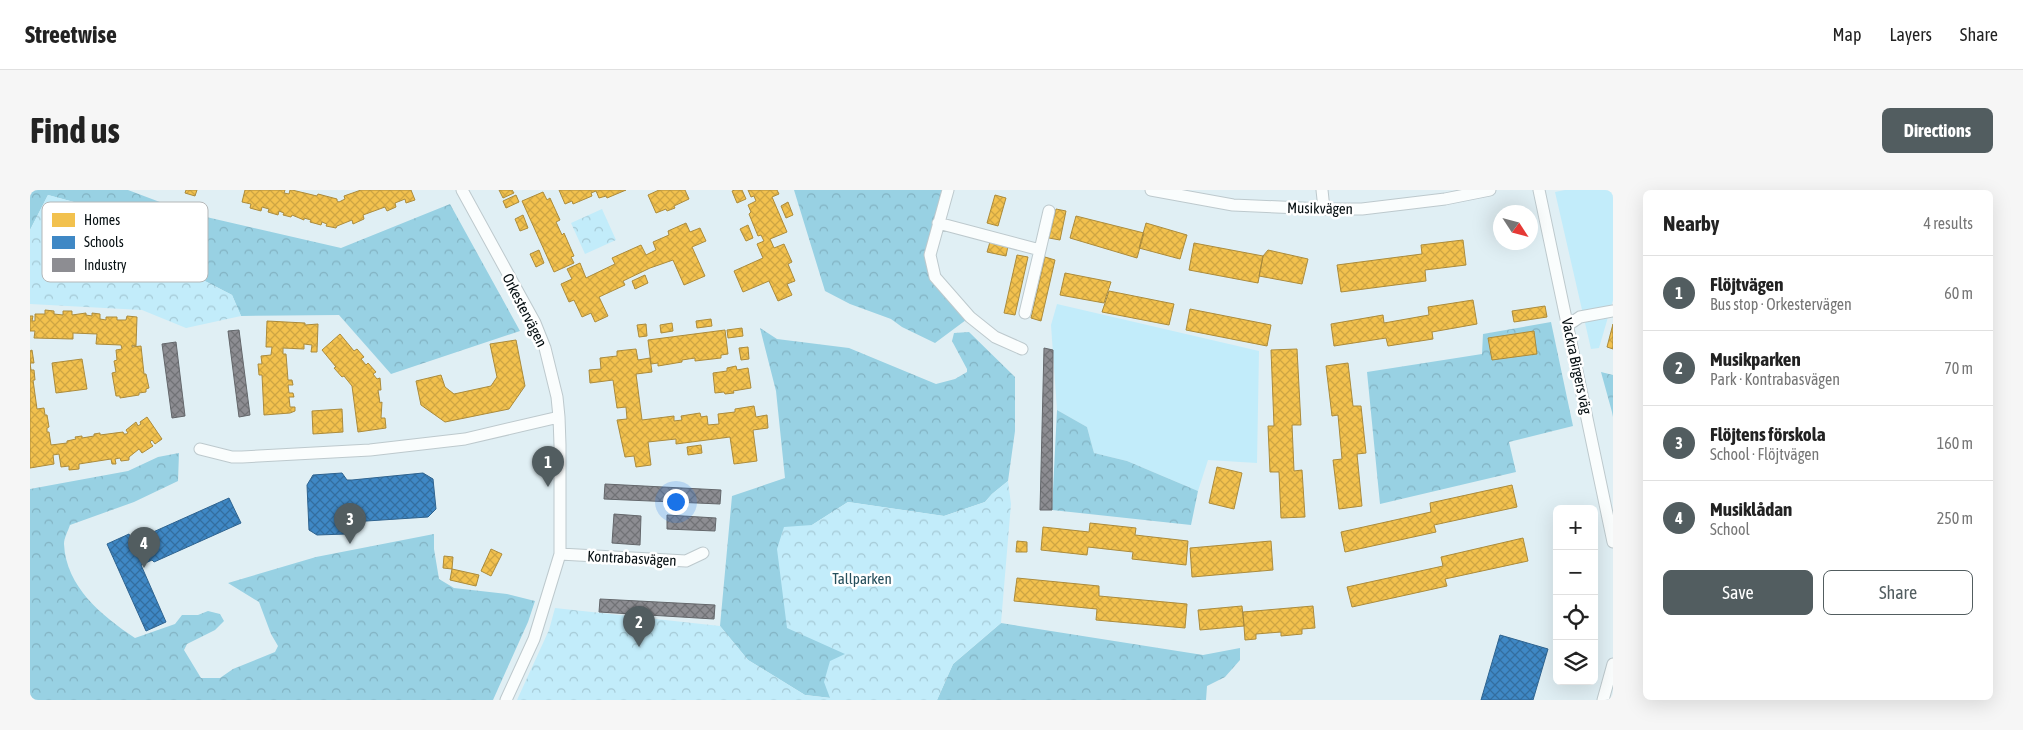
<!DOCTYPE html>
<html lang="en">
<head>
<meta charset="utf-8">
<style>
  :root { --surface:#fff; --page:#f6f6f6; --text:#222; --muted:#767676; --line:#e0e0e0; --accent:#525d60 }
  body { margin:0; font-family:"Asap Condensed",sans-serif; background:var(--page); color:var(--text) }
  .controls { position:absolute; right:15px; bottom:15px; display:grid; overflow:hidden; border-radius:8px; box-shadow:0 5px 20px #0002 }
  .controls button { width:45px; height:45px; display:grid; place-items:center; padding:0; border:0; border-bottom:1px solid var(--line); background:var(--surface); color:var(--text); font:25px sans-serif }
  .compass { position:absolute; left:1463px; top:15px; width:45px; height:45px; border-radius:50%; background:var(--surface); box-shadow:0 5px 20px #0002; rotate:126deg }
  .you { position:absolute; left:645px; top:311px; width:18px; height:18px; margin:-12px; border:4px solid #fff; border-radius:50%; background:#1a73e8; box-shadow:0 0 0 8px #1a73e833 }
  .badge { display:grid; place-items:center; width:32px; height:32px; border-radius:50%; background:var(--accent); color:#fff; font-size:16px; font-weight:700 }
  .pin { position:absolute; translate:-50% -41px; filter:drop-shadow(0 1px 2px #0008) }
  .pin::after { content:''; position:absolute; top:26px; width:18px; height:15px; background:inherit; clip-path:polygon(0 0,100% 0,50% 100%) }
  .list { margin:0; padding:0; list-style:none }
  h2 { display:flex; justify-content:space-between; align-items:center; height:65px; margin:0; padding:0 20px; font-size:21px }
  h2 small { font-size:16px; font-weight:400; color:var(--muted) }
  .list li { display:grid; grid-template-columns:32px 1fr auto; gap:15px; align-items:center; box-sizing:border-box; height:75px; padding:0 20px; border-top:1px solid var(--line) }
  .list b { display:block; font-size:19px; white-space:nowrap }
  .list p { margin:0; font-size:16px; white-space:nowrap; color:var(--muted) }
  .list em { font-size:16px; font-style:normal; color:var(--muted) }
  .actions { display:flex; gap:10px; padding:15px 20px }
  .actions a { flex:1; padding:11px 0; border:1px solid var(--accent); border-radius:8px; text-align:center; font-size:18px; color:var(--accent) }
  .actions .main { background:var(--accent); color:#fff }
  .icon { flex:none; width:28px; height:28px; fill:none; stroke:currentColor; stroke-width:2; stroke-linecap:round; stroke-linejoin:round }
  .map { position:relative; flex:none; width:1583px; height:510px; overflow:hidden; border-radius:8px }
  header { display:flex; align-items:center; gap:30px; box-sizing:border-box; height:70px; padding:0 25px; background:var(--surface); border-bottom:1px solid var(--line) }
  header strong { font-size:24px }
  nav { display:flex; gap:28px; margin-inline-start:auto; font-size:18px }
  .intro { display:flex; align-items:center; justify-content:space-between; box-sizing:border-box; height:120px; padding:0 30px }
  h1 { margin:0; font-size:35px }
  .button { padding:12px 22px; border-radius:8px; background:var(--accent); color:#fff; font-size:18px; font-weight:700 }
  main { display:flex; gap:30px; padding:0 30px }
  aside { flex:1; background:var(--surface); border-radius:8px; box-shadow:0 5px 20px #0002 }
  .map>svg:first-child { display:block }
  .grass { fill:#c2ecfa }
  .forest { fill:url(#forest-crowns) }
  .park { fill:url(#park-crowns) }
  .homes { fill:url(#homes-cross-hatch); stroke:#ab8b3c }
  .schools { fill:url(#schools-cross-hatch); stroke:#2e638f }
  .industry { fill:url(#industry-cross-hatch); stroke:#64676b }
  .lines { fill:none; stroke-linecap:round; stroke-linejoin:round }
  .minor-casing { stroke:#bdc9cd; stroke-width:13 }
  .minor { stroke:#fafdfd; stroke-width:11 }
  .labels { text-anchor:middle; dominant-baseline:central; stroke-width:5; stroke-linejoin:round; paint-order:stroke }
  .street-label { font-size:15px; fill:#050e11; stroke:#fff }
  .park-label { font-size:15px; fill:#264f5c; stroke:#fff }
  .key { fill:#fff; stroke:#b4b7b8; stroke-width:1 }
  .key-label { font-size:14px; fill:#050e11 }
</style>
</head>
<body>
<header>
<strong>Streetwise</strong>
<nav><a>Map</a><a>Layers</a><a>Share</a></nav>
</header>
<div class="intro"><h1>Find us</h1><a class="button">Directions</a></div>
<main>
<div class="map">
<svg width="1583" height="510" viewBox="0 0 1583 510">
  <defs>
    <pattern id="forest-crowns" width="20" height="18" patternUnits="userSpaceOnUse" patternTransform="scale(1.25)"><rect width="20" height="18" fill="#98d1e3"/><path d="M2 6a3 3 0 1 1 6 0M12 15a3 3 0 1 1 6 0" fill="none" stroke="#82b2c2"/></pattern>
    <pattern id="park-crowns" width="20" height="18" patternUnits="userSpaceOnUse" patternTransform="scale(1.25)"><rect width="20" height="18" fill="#c2ecfa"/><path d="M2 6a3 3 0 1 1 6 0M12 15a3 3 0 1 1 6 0" fill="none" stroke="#a5c9d5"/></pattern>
    <pattern id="homes-cross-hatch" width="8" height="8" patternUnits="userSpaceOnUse" patternTransform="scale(1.25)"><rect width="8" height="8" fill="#f2c14e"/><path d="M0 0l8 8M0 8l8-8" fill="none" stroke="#cea543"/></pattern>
    <pattern id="schools-cross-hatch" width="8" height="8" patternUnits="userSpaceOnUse" patternTransform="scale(1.25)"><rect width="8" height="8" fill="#3f88c5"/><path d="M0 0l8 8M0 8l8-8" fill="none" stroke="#336e9f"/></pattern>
    <pattern id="industry-cross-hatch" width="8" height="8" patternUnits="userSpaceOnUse" patternTransform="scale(1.25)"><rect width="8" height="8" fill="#8d8d92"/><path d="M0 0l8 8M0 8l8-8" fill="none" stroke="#717276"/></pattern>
  </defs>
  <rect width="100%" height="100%" fill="#e0eff4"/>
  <!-- grass -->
  <path class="grass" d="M 1535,0 L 1583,0 L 1583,110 L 1569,158 L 1561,159 L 1525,2 Z
    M 1027,114 L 1229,161 L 1227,273 L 1178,270 L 1168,301 L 1097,271 L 1064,263 L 1057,237 L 1027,220 L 1021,135 Z"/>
  <!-- forest -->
  <path class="forest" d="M 0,0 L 98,0 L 159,23 L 311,58 L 420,14 L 490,141 L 361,184 L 309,125 L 211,126 L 202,105 L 169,88 L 151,71 L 157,39 L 134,32 L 88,24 L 18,5 L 0,40 Z
    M 764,0 L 918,0 L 902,79 L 940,127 L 905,153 L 872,137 L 861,129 L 820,114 L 795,101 Z
    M 1521,132 L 1543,236 L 1479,252 L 1486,282 L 1350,314 L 1337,182 L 1452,164 L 1453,144 Z
    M 730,138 L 747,149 L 819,158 L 906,194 L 925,189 L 937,182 L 937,179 L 922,151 L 924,143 L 939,142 L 985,187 L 985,241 L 978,291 L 962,304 L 955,312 L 914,326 L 818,312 L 782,335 L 816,464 L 801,508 L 775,505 L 718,470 L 690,436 L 702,306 L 755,288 L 746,201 Z
    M 1571,182 L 1583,185 L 1583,227 L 1582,222 Z
    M 1027,220 L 1057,237 L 1064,263 L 1097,271 L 1168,301 L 1161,335 L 1022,320 Z
    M 149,263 L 148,291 L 104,312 L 40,335 C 38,341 34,348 34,354 C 36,397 72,426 105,448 L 145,434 L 152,425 L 168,425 L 178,421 L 190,424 L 194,431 L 185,440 L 157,454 L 154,460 L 171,488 L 190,488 L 203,479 L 245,462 L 248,456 L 241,444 L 229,412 L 198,393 L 286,367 L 404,344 L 404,359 L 409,389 L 424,398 L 477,404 L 505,411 L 498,432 L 463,510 L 0,510 L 0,299 L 98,281 L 128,267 Z
    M 971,433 L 1173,465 L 1210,458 L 1210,470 L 1195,487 L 1177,496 L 1176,510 L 907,510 L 923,474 Z"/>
  <!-- park -->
  <path class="park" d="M 18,5 L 88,24 L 134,32 L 158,39 L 151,71 L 169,88 L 202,105 L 211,126 L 156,138 L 112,120 L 0,114 L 0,40 Z
    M 572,19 L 586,50 L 555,64 L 541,33 Z
    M 978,291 L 981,314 L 971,433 L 923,474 L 907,510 L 487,510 L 519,440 L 525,418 L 690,436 L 718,470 L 775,505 L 800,508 L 794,492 L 800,471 L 815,464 L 757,438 L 747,359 L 754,337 L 782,335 L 818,312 L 914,326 L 955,312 L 962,304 Z"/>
  <!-- homes -->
  <path class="homes" d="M 156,0 L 167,0 L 165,6 L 155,3 Z
    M 215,0 L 255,0 L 254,3 L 259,4 L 260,0 L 262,0 L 287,6 L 288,4 L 307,9 L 307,11 L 309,12 L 315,9 L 314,6 L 331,0 L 381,0 L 385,10 L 376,13 L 375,9 L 365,13 L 366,17 L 357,21 L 355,17 L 333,25 L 334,29 L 323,34 L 322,30 L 307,36 L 306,38 L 296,36 L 297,34 L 292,32 L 291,35 L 280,32 L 281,30 L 274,28 L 274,30 L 262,25 L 261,27 L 253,25 L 254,23 L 249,21 L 248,25 L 238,22 L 239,19 L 232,17 L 231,21 L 220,18 L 221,14 L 212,12 Z
    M 469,0 L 482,0 L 484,3 L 473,8 Z
    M 529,0 L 596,0 L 577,8 L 576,6 L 569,8 L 566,1 L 561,3 L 562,6 L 543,14 L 542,11 L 535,14 Z
    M 629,0 L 655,0 L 659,9 L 644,16 L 645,18 L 637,21 L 636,19 L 626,23 L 618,5 Z
    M 705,0 L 712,0 L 716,9 L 707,13 L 702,1 Z
    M 718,0 L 747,0 L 749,4 L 742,7 L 757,42 L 740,49 L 744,58 L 754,54 L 762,72 L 758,74 L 765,91 L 757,94 L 762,105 L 748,111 L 739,91 L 713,102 L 704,81 L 733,68 L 727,54 L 734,51 L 731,45 L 728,46 L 719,24 L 721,22 L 718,15 L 726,11 L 724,6 L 721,7 Z
    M 513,2 L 517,10 L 520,8 L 530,30 L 526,32 L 532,45 L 534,43 L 544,66 L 541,67 L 544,73 L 524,82 L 492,11 Z
    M 486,5 L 489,12 L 476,18 L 473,11 Z
    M 965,5 L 976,8 L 968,36 L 957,33 Z
    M 758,12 L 763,25 L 756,28 L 751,16 Z
    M 1026,19 L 1036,21 L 1030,50 L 1019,48 Z
    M 493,25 L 498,38 L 490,41 L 485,29 Z
    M 1046,26 L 1114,43 L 1107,68 L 1040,48 Z
    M 656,33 L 660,42 L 670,38 L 676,51 L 662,57 L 675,86 L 654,95 L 643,70 L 620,78 L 593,91 L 595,95 L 569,107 L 578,126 L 565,132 L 561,123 L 552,127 L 544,110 L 539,112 L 531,94 L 542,89 L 537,79 L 550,73 L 556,88 L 585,74 L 582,68 L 611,55 L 616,65 L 626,60 L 623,52 L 639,45 L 638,41 Z
    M 1116,33 L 1157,45 L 1150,69 L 1109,58 Z
    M 718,35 L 723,48 L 716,51 L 710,39 Z
    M 1433,50 L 1436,75 L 1395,80 L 1396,91 L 1311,102 L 1307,75 L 1392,64 L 1391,55 Z
    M 960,52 L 978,56 L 976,66 L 957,62 Z
    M 1164,53 L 1233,66 L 1228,93 L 1159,80 Z
    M 509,60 L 514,73 L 506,77 L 500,64 Z
    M 1238,60 L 1278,69 L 1272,94 L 1229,86 L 1233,66 Z
    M 987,65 L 998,67 L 985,125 L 974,123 Z
    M 1015,67 L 1025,70 L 1011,131 L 1001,128 Z
    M 1035,83 L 1081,92 L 1074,113 L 1030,105 Z
    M 615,85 L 618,93 L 605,99 L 602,91 Z
    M 1079,101 L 1144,114 L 1139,135 L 1072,122 Z
    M 1443,110 L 1447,134 L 1402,142 L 1403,149 L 1358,156 L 1356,148 L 1304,156 L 1301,134 L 1353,125 L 1354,133 L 1399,125 L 1398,117 Z
    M 1515,116 L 1517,127 L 1484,132 L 1482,121 Z
    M 1160,119 L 1241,135 L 1237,156 L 1156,140 Z
    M 15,120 L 24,121 L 24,124 L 33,125 L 33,121 L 42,121 L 42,125 L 56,123 L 56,125 L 62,126 L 62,123 L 70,124 L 70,129 L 76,130 L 76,127 L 87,127 L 87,130 L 96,130 L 97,126 L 107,127 L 106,156 L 102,155 L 102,157 L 111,156 L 114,184 L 116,184 L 119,198 L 116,199 L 116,202 L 109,203 L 109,205 L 90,208 L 90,206 L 86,206 L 82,183 L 86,182 L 84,171 L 87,170 L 86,160 L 92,159 L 91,155 L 66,154 L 67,144 L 43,143 L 43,149 L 4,148 L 5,141 L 0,141 L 0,126 L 3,126 L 2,131 L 5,131 L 5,124 L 15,124 Z
    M 681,129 L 682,136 L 667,138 L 666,131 Z
    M 237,131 L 275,133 L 275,135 L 288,134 L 287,162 L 281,162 L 282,155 L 274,154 L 274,159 L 253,158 L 253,164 L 256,164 L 258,190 L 262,190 L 263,195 L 258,195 L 259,203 L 263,203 L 264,207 L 259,207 L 260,217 L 265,217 L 265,221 L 260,223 L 234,225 L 232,185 L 229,185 L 228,174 L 232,174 L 231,166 L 241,165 L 242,157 L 236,157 Z
    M 642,133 L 643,141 L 631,143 L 630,135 Z
    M 616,134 L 617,146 L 609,147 L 607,135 Z
    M 1583,134 L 1583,159 L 1577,157 Z
    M 712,138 L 713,146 L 698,148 L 697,140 Z
    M 695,140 L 698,164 L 691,165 L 691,168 L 665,171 L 665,168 L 652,170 L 652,172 L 628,176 L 628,173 L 621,174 L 618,150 Z
    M 1504,141 L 1507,164 L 1462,170 L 1458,148 Z
    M 310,144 L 324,161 L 327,159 L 334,167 L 331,169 L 336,175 L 338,173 L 346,182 L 343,184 L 347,189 L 350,188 L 351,200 L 348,200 L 350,213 L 352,212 L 351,228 L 355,228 L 356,238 L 328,242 L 322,196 L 314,186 L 312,187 L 304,178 L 306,177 L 292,160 Z
    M 486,150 L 495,196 L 479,219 L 415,232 L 391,215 L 386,191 L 411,185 L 415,197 L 424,204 L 461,196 L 467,187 L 460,154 Z
    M 718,157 L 719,169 L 711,170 L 709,158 Z
    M 606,159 L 608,170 L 620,168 L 622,182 L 606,184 L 612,230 L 644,226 L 644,231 L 652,230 L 651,226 L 670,223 L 671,227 L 677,226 L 678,235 L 689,234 L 688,224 L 705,222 L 705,219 L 724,216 L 726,227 L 737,225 L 738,238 L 723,240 L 727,271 L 704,274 L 700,247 L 646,254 L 646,249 L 618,252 L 621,275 L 606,277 L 604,266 L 595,267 L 587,230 L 597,229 L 596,217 L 587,218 L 583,190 L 560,193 L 559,180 L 571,179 L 570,168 L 587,166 L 587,161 Z
    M 1267,159 L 1271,235 L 1262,235 L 1264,281 L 1272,280 L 1275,327 L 1251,328 L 1249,282 L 1240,282 L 1238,236 L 1244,236 L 1241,160 Z
    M 2,160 L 4,173 L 0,173 L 1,180 L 4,180 L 5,190 L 3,190 L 7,219 L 14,218 L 15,225 L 17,225 L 19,237 L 17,238 L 17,242 L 19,242 L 21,255 L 37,253 L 37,251 L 46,249 L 45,247 L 52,246 L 52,248 L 64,246 L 64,244 L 70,243 L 70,245 L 93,242 L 94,244 L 96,244 L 98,243 L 96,240 L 106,232 L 108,236 L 111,234 L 110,232 L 117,227 L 132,249 L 125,254 L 122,250 L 120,252 L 123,256 L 112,263 L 109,259 L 99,267 L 99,270 L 91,271 L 90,268 L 85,269 L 86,274 L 82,274 L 81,269 L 49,274 L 49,279 L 39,280 L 39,276 L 31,277 L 29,264 L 23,265 L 24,274 L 0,278 L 0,161 Z
    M 52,169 L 57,199 L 26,203 L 22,173 Z
    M 1318,173 L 1323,216 L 1331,216 L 1336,263 L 1327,264 L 1332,316 L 1309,319 L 1303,270 L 1312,269 L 1308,225 L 1302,226 L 1296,176 Z
    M 706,176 L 707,180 L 718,178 L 721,198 L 703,201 L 704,203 L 695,204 L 694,202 L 685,203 L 683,183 L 697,181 L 697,178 Z
    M 312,219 L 313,242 L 283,244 L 282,221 Z
    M 671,255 L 672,263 L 658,265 L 657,257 Z
    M 1187,277 L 1212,283 L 1204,319 L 1179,313 Z
    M 1482,295 L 1487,317 L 1404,335 L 1406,342 L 1315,362 L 1311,342 L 1401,322 L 1400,313 Z
    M 1060,333 L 1106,338 L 1105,345 L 1158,351 L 1156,375 L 1102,369 L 1103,362 L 1058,357 L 1057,365 L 1011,360 L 1013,337 L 1059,342 Z
    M 1493,348 L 1498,371 L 1415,389 L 1417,396 L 1322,417 L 1317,397 L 1413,376 L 1411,367 Z
    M 987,351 L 997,352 L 997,362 L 986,362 Z
    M 1241,351 L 1243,380 L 1162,387 L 1160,358 Z
    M 461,359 L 472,364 L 461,386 L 451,381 Z
    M 414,366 L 423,367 L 422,379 L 413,378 Z
    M 422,379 L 449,385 L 446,396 L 420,390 Z
    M 987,388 L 1069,396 L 1069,406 L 1157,414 L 1155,438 L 1066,430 L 1067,419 L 984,411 Z
    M 1212,416 L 1214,436 L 1170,440 L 1168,420 Z
    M 1283,416 L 1285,438 L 1272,439 L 1272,444 L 1251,446 L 1251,442 L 1226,444 L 1226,449 L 1215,450 L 1213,422 Z"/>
  <!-- schools -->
  <path class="schools" d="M 312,283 L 317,290 L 322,290 L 393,283 L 403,289 L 406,319 L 398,327 L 321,332 L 323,336 L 316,344 L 287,345 L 279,340 L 277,295 L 283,285 Z
    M 199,308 L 211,333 L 124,372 L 122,370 L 111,375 L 136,432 L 116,441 L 77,354 L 99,344 L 107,361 L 116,356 L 112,347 Z
    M 1470,445 L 1518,459 L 1503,510 L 1451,510 Z"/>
  <!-- industry -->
  <path class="industry" d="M 209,140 L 220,225 L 209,227 L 198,141 Z
    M 146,152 L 155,226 L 142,228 L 132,154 Z
    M 1014,158 L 1023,160 L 1022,320 L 1010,320 Z
    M 575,294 L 691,300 L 690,314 L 574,309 Z
    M 584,324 L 611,326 L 610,355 L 582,353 Z
    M 637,325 L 686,328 L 685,341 L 637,339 Z
    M 570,409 L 685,415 L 684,429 L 569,422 Z"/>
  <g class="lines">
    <defs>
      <path id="minor" d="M 432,0 L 505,133 L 515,158 L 527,207 L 529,227 L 530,255 L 530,364 L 504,449 L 476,510
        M 918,0 L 900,65 L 905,87 L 940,127 L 965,147 L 992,159
        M 1121,0 L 1203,15 L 1294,19 L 1332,19 L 1415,9 L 1460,0
        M 1292,0 L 1294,19
        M 1509,0 L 1583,352
        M 908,33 L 1010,60 L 1019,21
        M 995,123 L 1010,60
        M 1538,135 L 1550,127 L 1583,121
        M 170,259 L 202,267 L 212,267 L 340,260 L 435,249 L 529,227
        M 530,364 L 656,371 L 673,363
        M 1573,510 L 1583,474"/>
    </defs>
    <!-- minor casing -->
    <use href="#minor" class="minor-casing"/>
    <!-- minor -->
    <use href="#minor" class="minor"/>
  </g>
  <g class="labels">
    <!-- street labels -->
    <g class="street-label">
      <text transform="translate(1290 18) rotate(1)">Musikvägen</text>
      <text transform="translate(495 120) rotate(63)">Orkestervägen</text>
      <text transform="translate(1547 176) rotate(78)">Vackra Birgers väg</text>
      <text transform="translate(602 368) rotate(3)">Kontrabasvägen</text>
    </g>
    <!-- park labels -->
    <g class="park-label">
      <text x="832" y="388">Tallparken</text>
    </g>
  </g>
  <!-- legend -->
  <rect x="12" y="12" width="166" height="80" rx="8" class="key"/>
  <rect x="22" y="23" width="23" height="14" fill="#f2c14e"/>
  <rect x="22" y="46" width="23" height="13" fill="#3f88c5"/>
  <rect x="22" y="68" width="23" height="14" fill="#8d8d92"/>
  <g class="key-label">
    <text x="54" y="35">Homes</text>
    <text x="54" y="57">Schools</text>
    <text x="54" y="80">Industry</text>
  </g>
</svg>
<div class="controls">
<button>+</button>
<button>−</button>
<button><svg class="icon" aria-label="locate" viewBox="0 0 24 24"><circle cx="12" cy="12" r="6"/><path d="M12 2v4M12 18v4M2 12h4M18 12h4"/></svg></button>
<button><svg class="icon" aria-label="layers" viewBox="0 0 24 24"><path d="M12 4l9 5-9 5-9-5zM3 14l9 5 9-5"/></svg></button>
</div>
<svg class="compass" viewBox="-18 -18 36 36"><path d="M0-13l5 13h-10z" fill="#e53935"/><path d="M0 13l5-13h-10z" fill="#767676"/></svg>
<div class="you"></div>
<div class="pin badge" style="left:518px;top:297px">1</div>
<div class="pin badge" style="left:609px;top:457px">2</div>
<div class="pin badge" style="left:320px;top:354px">3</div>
<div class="pin badge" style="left:114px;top:378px">4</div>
</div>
<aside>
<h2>Nearby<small>4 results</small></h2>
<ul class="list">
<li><span class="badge">1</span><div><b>Flöjtvägen</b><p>Bus stop · Orkestervägen</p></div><em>60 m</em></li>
<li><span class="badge">2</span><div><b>Musikparken</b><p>Park · Kontrabasvägen</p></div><em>70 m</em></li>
<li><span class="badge">3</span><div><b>Flöjtens förskola</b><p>School · Flöjtvägen</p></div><em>160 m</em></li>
<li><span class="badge">4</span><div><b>Musiklådan</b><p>School</p></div><em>250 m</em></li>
</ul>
<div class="actions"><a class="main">Save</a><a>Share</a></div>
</aside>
</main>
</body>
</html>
